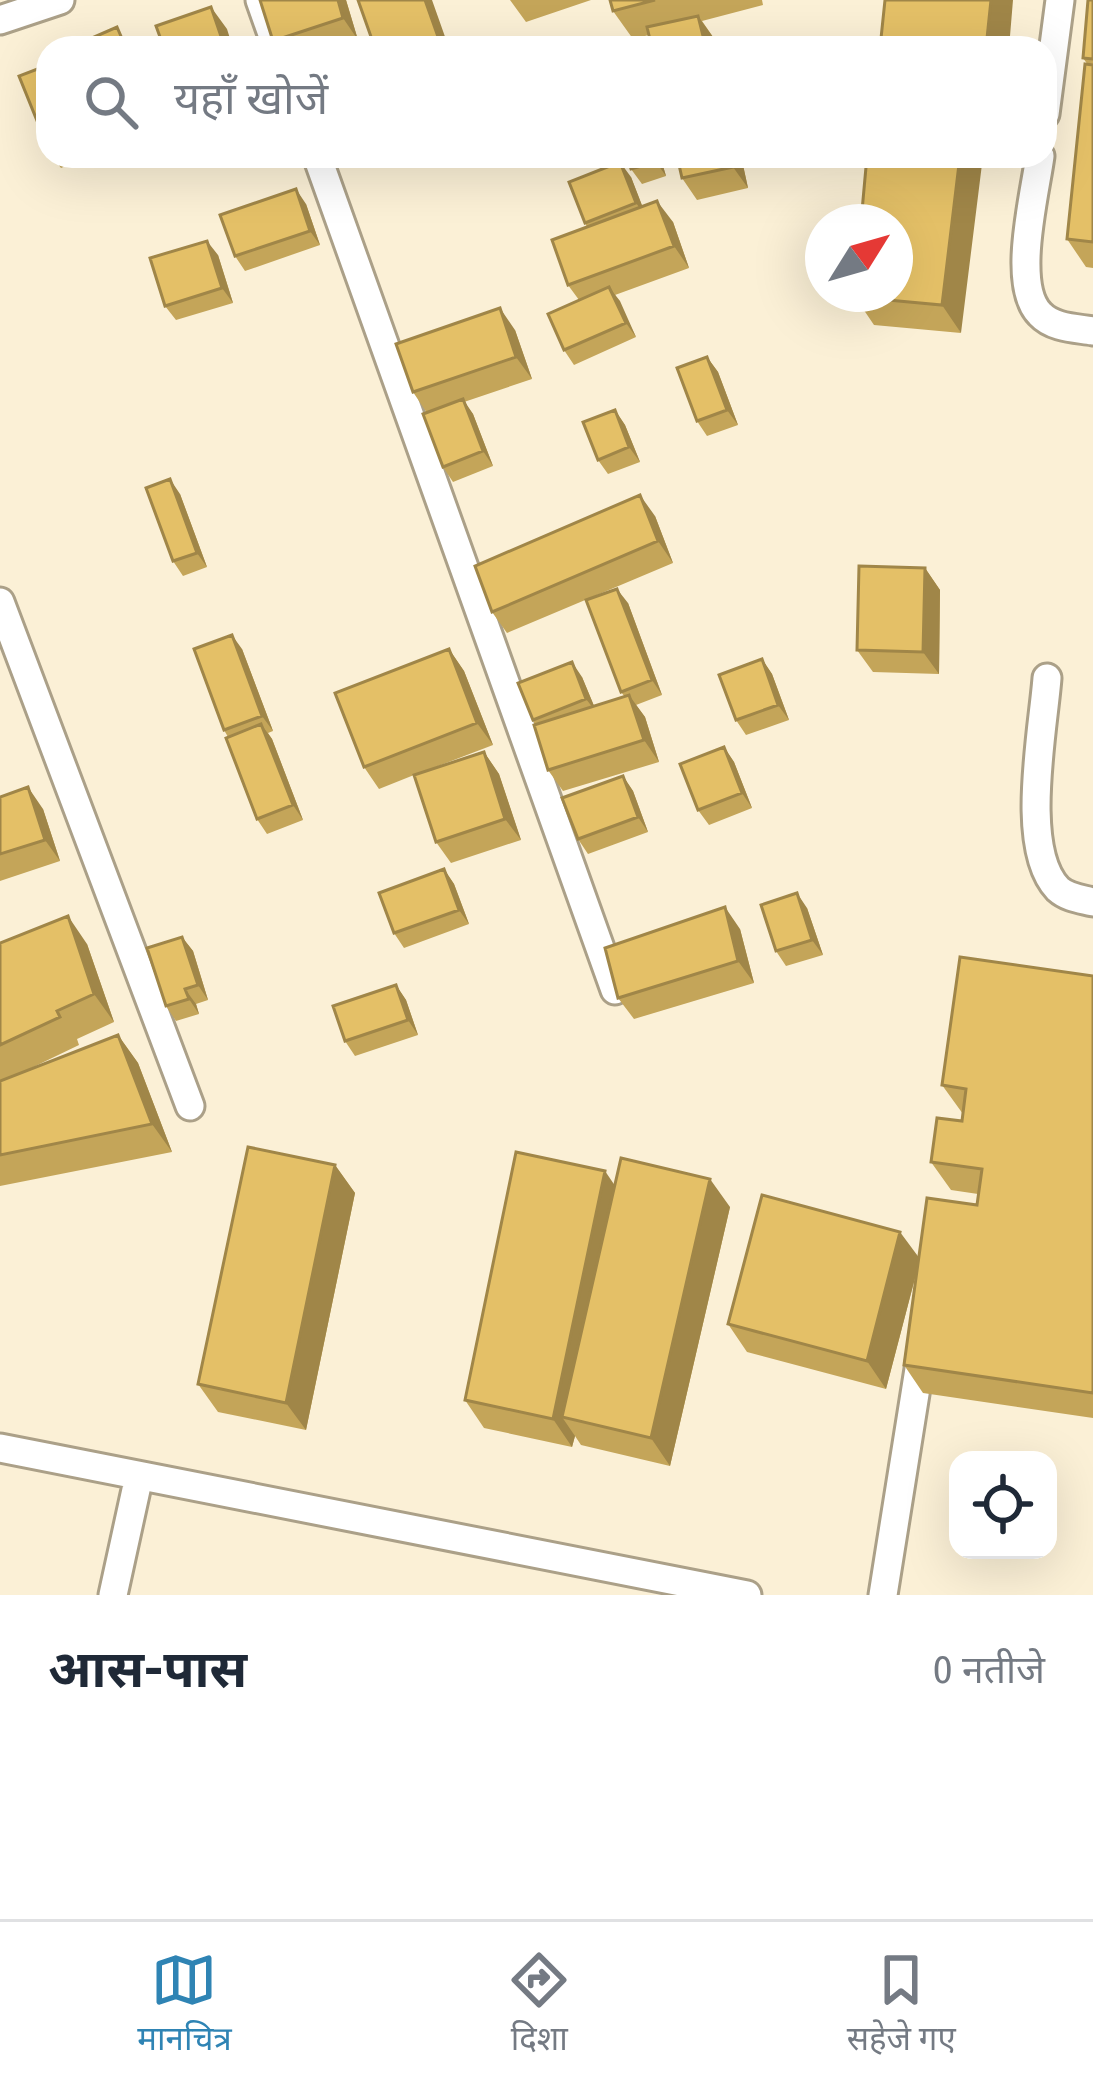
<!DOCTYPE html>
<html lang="hi">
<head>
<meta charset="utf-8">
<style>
  :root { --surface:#fff; --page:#f6f6f7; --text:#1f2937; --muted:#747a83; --line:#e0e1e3; --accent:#2f84b4 }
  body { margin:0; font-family:"Fira Sans Condensed","Noto Sans Devanagari",sans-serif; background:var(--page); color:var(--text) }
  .controls { position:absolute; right:36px; bottom:36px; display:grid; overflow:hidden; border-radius:24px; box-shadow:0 12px 48px #0002 }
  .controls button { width:108px; height:108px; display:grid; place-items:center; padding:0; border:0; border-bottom:3px solid var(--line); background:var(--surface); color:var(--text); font:60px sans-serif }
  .compass { position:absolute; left:805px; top:204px; width:108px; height:108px; border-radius:50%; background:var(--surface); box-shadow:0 12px 48px #0002; rotate:53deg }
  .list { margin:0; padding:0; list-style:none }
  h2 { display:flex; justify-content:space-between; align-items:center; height:156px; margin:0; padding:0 48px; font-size:51px }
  h2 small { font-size:39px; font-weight:400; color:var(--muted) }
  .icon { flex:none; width:66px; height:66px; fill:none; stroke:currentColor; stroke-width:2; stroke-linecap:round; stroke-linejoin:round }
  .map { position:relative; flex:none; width:1093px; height:1595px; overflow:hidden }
  .search { position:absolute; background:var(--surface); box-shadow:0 12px 48px #0002; left:36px; right:36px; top:36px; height:132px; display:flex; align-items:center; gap:30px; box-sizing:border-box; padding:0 42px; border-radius:36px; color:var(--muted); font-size:45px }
  .sheet { height:324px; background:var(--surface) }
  nav { display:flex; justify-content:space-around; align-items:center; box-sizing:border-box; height:168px; border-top:3px solid var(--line); background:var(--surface); font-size:33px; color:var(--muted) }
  nav a { display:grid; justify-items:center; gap:6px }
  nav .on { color:var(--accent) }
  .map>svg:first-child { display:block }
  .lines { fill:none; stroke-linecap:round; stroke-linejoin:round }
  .minor-casing { stroke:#aba088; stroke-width:33 }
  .minor { stroke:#fff; stroke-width:27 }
  .wall { fill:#c4a559 }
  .shaded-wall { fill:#a08648 }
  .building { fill:#e4c067; stroke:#a08648; stroke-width:3 }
</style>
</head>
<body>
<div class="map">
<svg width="1093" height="1595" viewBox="0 0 1093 1595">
  <rect width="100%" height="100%" fill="#fbf0d6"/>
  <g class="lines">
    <defs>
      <path id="minor" d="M 260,0 L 277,48
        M 0,20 L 60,0
        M 1045,114 L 1060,0
        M 317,156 L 615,990
        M 1040,156 C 1035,194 1011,285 1040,314 C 1053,328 1075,328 1093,331
        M 0,602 L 190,1106
        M 1047,678 C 1043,731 1019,849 1058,889 C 1068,898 1081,899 1093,902
        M 0,1448 L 747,1595
        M 113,1595 L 139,1476
        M 883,1595 L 922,1350"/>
    </defs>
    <!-- minor casing -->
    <use href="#minor" class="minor-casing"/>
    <!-- minor -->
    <use href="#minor" class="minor"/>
  </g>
  <!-- wall -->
  <path class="wall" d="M 346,0 L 358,40 L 333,48 L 278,48 L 273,41 Z
    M 510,0 L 591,0 L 526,22 Z
    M 610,0 L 762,0 L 763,5 L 702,21 L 713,37 L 716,48 L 652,48 L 649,35 L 633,39 L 613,11 Z
    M 1093,0 L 1093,268 L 1086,267 L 1067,239 L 1088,65 L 1083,58 Z
    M 52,156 L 89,156 L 61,168 Z
    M 206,156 L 238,156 L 212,165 Z
    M 418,156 L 467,156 L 426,168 Z
    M 660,156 L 666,176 L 642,184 L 631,169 Z
    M 741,156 L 748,188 L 697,200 L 682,178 Z
    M 867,156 L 961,333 L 874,325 L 855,297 Z
    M 631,177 L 642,206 L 673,222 L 689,268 L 615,295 L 636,337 L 574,365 L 564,350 L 579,300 L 568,285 L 587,227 L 585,223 Z
    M 306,204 L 320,245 L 245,271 L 235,256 Z
    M 218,255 L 233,303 L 176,320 L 165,306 Z
    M 515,330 L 532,379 L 464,402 L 473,414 L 493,466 L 453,482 L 443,467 L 427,413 L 413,392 Z
    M 707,357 L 718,372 L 738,425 L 707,436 L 697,421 Z
    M 615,410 L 625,425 L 640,462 L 608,474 L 598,460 Z
    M 180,494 L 207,567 L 183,576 L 173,561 Z
    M 655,516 L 673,563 L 507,633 L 492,612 Z
    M 925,568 L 940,590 L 939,674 L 873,672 L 857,650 Z
    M 628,603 L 662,695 L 636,705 L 645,717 L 659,762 L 563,791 L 548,770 L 533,720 L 582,677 L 594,706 L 625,697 L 621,692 Z
    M 242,649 L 273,731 L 268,733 L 272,739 L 303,820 L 267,834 L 257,819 L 228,737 L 224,730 Z
    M 449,649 L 464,671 L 493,745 L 420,773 L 484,752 L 499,774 L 521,840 L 451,863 L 436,842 L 414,775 L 379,789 L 364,767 Z
    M 762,659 L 772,674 L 789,720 L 746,735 L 736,720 Z
    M 724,747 L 734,762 L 752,808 L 709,825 L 698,810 Z
    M 623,776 L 633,791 L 648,832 L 588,854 L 578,839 Z
    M 0,797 L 43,809 L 60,861 L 0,881 Z
    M 444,869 L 454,884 L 469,924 L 404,948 L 394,933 Z
    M 807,908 L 823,955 L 786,966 L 776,951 Z
    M 740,929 L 754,983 L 634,1019 L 618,998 Z
    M 182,937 L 193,951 L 208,1000 L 196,1004 L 199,1014 L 176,1021 L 166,1006 Z
    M 0,943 L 87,944 L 114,1022 L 77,1039 L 79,1045 L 23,1072 L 118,1035 L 138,1063 L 172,1152 L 0,1186 Z
    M 1093,976 L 1093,1418 L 923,1393 L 904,1365 L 916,1274 L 886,1389 L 747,1352 L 728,1324 L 918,1257 L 977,1205 L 978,1194 L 951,1190 L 931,1162 L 962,1121 L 963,1114 L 942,1085 Z
    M 396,985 L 406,1000 L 418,1035 L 355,1056 L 345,1041 Z
    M 335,1165 L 355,1193 L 306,1430 L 218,1412 L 198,1384 Z
    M 615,1186 L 730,1207 L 670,1466 L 581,1445 L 575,1436 L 572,1447 L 484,1428 L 465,1400 Z"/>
  <!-- shaded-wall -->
  <path class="shaded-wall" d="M 338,0 L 346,0 L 358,40 L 343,18 Z
    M 425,0 L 432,0 L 449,48 L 442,48 Z
    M 991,0 L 1013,0 L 1009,48 L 986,48 Z
    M 211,7 L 227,29 L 233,48 L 225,48 Z
    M 698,16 L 713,37 L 716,48 L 706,48 Z
    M 654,156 L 660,156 L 666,176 L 656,162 Z
    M 731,156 L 741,156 L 748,188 L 733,167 Z
    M 960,156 L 983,156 L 961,333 L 942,305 Z
    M 620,162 L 631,177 L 647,218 L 636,203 Z
    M 296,189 L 306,204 L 320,245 L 310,231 Z
    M 657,201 L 673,222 L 689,268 L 674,246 Z
    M 207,241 L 218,255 L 233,303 L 222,288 Z
    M 609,287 L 620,301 L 636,337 L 626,323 Z
    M 500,308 L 515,330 L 532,379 L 516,357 Z
    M 707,357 L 718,372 L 738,425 L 727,410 Z
    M 463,399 L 473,414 L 493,466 L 483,451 Z
    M 615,410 L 625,425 L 640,462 L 629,447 Z
    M 170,479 L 180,494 L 207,567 L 197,553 Z
    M 640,495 L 655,516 L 673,563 L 658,541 Z
    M 925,568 L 940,590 L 939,674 L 923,652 Z
    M 617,589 L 628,603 L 662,695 L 652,680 Z
    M 232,635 L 242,649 L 273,731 L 262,716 Z
    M 449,649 L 464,671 L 493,745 L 477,723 Z
    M 762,659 L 772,674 L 789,720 L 778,705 Z
    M 572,662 L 582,677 L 597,713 L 586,699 Z
    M 629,695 L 645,717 L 659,762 L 644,740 Z
    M 261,724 L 272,739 L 303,820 L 293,805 Z
    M 724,747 L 734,762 L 752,808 L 742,793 Z
    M 484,752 L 499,774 L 521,840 L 505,819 Z
    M 623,776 L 633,791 L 648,832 L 638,817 Z
    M 28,787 L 43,809 L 60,861 L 45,840 Z
    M 444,869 L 454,884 L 469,924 L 459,910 Z
    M 797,893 L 807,908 L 823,955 L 812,940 Z
    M 725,907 L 740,929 L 754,983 L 738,961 Z
    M 68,916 L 87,944 L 114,1022 L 94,994 Z
    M 182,937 L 193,951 L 208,1000 L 198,985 Z
    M 396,985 L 406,1000 L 418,1035 L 408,1020 Z
    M 185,989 L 196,1004 L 199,1014 L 189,999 Z
    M 118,1035 L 138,1063 L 172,1152 L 152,1124 Z
    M 335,1165 L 355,1193 L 306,1430 L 286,1403 Z
    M 605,1171 L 624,1199 L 562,1417 L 575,1436 L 572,1447 L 553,1419 Z
    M 710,1179 L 730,1207 L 670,1466 L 651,1438 Z
    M 900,1232 L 920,1259 L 886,1389 L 867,1361 Z"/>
  <!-- building -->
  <path class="building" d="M 260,0 L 338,0 L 343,18 L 273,41 Z
    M 358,0 L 425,0 L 442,48 L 375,48 Z
    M 610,0 L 655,0 L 613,11 Z
    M 885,0 L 991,0 L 986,48 L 880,48 Z
    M 1088,0 L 1093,0 L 1093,59 L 1083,58 Z
    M 211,7 L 225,48 L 164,48 L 156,26 Z
    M 698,16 L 706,48 L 652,48 L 647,27 Z
    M 117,27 L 126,48 L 80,48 L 78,44 Z
    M 627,42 L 629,48 L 610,48 Z
    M 1085,64 L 1093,65 L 1093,242 L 1067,239 Z
    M 48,65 L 48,148 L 19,76 Z
    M 627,156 L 654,156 L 656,162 L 631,169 Z
    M 677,156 L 731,156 L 733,167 L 682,178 Z
    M 867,156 L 960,156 L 942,305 L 855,297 L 855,294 L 895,294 L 895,222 L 861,222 Z
    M 620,162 L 636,203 L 585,223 L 569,182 Z
    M 296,189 L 310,231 L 235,256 L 220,215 Z
    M 657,201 L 674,246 L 568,285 L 552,240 Z
    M 207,241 L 222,288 L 165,306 L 150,258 Z
    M 609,287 L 626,323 L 564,350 L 548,314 Z
    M 500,308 L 516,357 L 413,392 L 396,344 Z
    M 707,357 L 727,410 L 697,421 L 677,368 Z
    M 463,399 L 483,451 L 443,467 L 423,414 Z
    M 615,410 L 629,447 L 598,460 L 583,422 Z
    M 170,479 L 197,553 L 173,561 L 146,488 Z
    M 640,495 L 658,541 L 492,612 L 475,566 Z
    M 859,566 L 925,568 L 923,652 L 857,650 Z
    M 617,589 L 652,680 L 621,692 L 586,600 Z
    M 232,635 L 262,716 L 224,730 L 194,649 Z
    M 449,649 L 477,723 L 364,767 L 335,693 Z
    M 762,659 L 778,705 L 736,720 L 719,675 Z
    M 572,662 L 586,699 L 533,720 L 518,683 Z
    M 629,695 L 644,740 L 548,770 L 534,725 Z
    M 261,724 L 293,805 L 257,819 L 226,738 Z
    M 724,747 L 742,793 L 698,810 L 680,764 Z
    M 484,752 L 505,819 L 436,842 L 414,775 Z
    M 623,776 L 638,817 L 578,839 L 562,798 Z
    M 28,787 L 45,840 L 0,854 L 0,797 Z
    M 444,869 L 459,910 L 394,933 L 379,893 Z
    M 797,893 L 812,940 L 776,951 L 761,905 Z
    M 725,907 L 738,961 L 618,998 L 605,948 Z
    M 68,916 L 94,994 L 57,1011 L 60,1017 L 0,1045 L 0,943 Z
    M 182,937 L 198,985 L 185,989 L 189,999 L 166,1006 L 147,948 Z
    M 960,957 L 1093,976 L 1093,1393 L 904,1365 L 927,1198 L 977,1205 L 982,1169 L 931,1162 L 937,1118 L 962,1121 L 966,1089 L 942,1085 Z
    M 396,985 L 408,1020 L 345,1041 L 333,1006 Z
    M 118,1035 L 152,1124 L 0,1155 L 0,1081 Z
    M 248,1147 L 335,1165 L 286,1403 L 198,1384 Z
    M 516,1152 L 605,1171 L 553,1419 L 465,1400 Z
    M 621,1158 L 710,1179 L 651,1438 L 562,1417 Z
    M 762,1195 L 900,1232 L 867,1361 L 728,1324 Z"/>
</svg>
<div class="controls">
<button><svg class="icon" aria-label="locate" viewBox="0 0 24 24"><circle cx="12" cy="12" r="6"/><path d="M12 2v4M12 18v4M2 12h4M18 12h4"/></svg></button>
</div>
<svg class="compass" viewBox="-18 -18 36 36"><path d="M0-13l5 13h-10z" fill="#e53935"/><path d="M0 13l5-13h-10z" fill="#747a83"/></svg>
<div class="search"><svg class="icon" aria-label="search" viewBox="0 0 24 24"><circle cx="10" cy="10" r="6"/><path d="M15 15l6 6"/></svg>यहाँ खोजें</div>
</div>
<section class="sheet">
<h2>आस-पास<small>0 नतीजे</small></h2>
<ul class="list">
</ul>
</section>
<nav>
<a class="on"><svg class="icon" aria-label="map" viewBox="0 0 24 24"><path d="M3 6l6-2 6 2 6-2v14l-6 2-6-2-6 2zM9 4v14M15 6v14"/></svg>मानचित्र</a>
<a><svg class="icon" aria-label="directions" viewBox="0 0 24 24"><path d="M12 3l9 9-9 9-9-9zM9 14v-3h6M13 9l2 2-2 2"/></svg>दिशा</a>
<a><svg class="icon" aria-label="saved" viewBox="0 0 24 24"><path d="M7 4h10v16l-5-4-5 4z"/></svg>सहेजे गए</a>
</nav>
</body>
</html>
